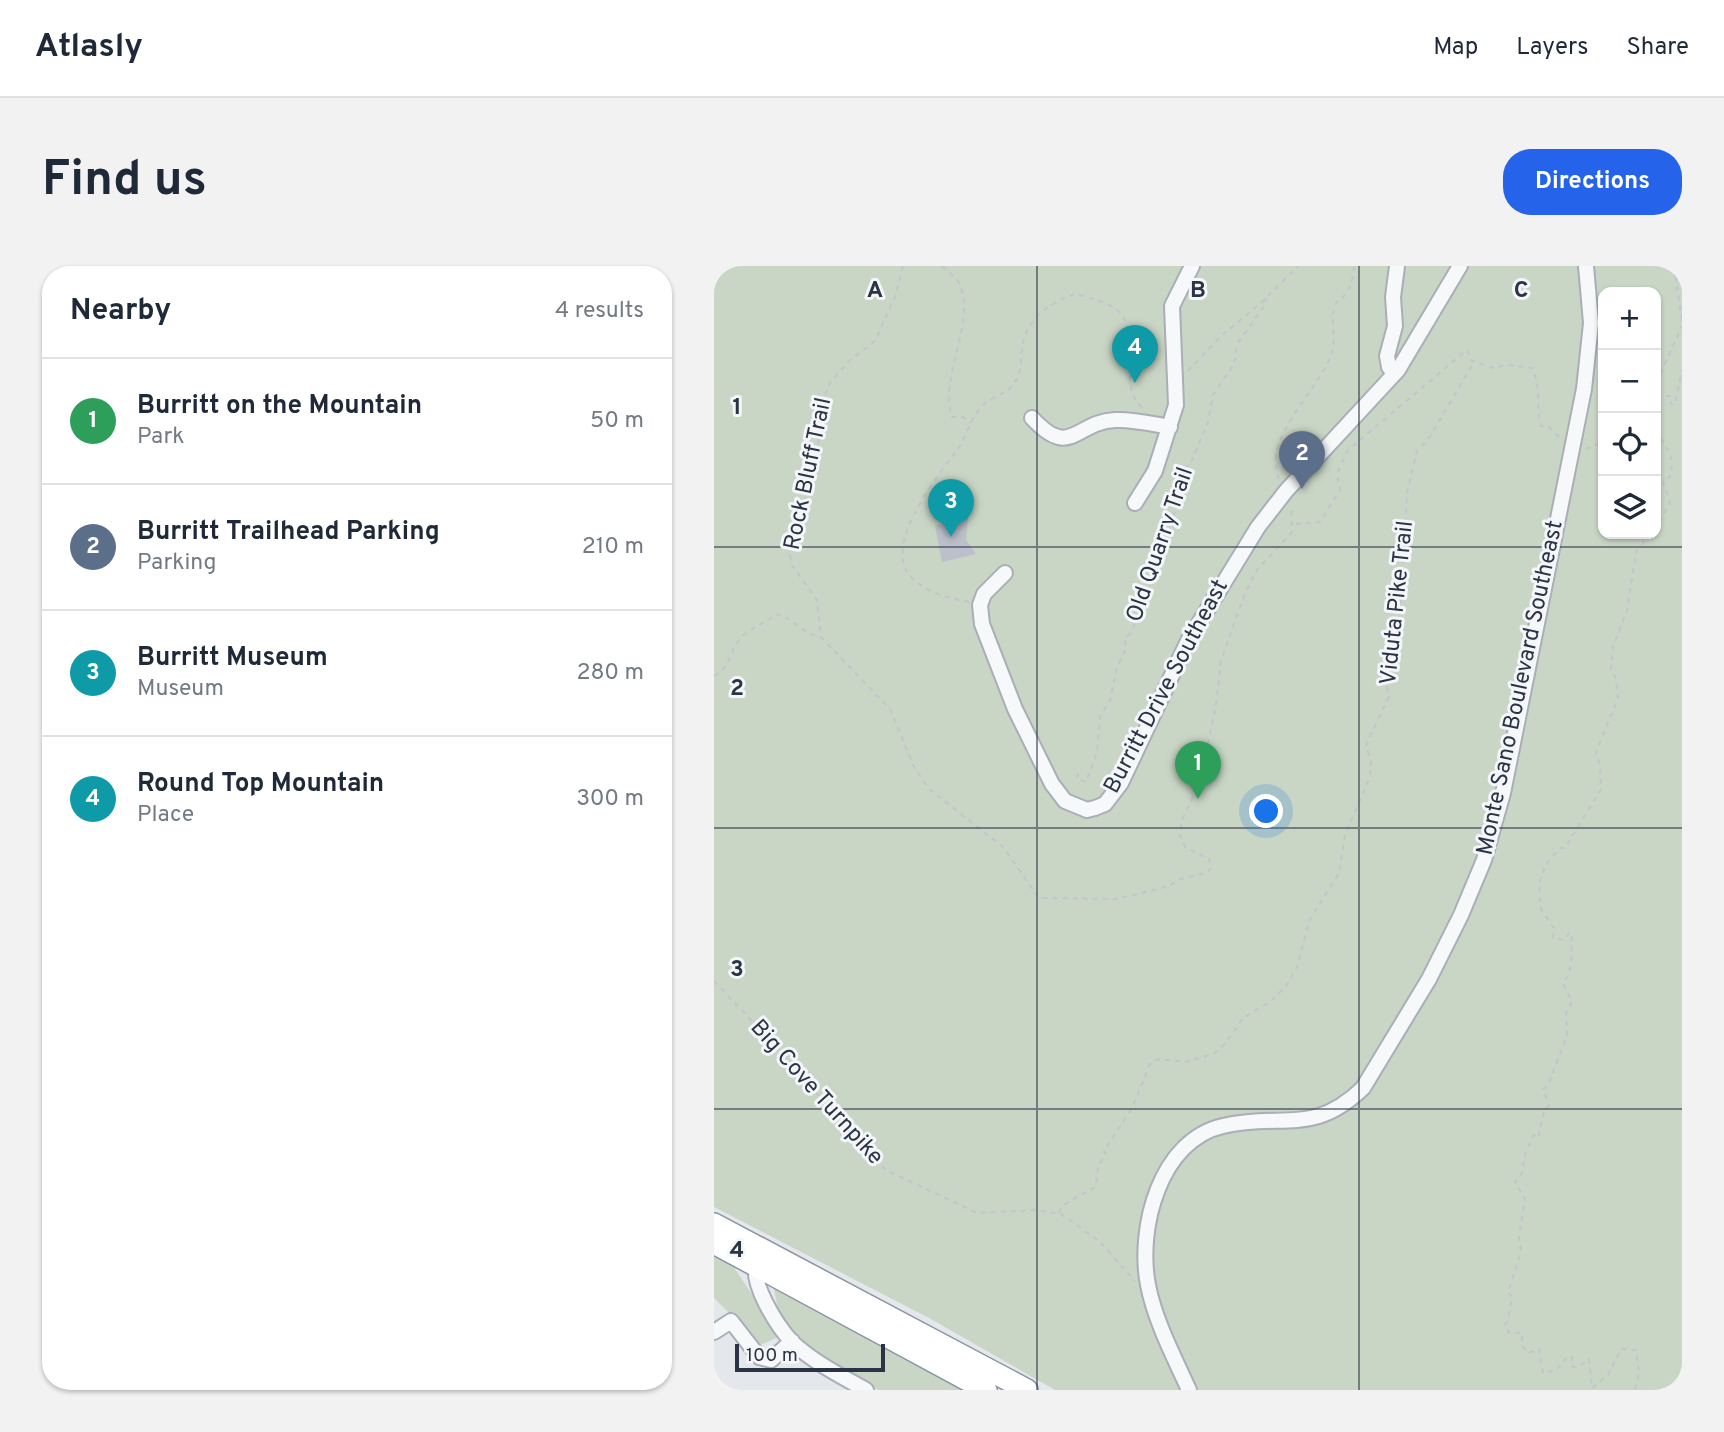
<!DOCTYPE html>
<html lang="en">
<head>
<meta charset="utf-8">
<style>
  :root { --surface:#fff; --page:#f2f2f3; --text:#1f2937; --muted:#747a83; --line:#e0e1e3; --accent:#2563eb }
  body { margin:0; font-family:Overpass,sans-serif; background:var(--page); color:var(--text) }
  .controls { position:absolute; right:21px; top:21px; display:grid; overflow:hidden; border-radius:14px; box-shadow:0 2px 5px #0004 }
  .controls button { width:63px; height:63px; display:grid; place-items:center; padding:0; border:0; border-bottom:2px solid var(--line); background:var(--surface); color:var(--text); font:35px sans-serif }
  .scale { position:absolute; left:21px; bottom:18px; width:150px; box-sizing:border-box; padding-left:7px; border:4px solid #2b3445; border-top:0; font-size:19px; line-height:24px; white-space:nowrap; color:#2b3445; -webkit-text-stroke:5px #f4f6f9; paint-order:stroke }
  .you { position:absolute; left:553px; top:546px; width:24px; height:24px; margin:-18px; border:5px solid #fff; border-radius:50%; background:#1a73e8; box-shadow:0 0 0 10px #1a73e833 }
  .badge { display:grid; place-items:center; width:46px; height:46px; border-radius:50%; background:var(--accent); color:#fff; font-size:23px; font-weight:700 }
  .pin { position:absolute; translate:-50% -58px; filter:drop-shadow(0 2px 4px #0008) }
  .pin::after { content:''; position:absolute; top:37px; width:24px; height:21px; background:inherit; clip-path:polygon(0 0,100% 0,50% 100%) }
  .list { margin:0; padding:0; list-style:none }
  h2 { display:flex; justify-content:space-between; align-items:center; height:91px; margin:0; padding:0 28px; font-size:30px }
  h2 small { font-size:23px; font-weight:400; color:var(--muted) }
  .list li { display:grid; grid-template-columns:46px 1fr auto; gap:21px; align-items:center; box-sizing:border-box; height:126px; padding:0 28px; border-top:2px solid var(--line) }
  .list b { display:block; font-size:26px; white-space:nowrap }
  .list p { margin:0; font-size:23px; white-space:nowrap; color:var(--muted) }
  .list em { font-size:23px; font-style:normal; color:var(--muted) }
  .icon { flex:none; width:38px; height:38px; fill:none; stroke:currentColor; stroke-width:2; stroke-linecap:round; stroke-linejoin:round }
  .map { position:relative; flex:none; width:968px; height:1124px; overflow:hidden; border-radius:28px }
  header { display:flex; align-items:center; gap:42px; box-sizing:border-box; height:98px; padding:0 35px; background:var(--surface); border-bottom:2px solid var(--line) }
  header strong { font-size:33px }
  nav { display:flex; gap:38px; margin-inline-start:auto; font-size:24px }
  .intro { display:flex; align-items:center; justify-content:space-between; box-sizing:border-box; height:168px; padding:0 42px }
  h1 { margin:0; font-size:49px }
  .button { padding:18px 32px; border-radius:28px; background:var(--accent); color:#fff; font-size:24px; font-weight:700 }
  main { display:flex; gap:42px; padding:0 42px }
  aside { flex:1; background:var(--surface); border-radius:28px; box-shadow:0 2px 5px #0004 }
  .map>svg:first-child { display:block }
  .green { fill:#c9d6c5; fill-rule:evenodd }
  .building { fill:#bbc0ca }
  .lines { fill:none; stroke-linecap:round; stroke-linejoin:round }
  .minor-casing { stroke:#a9aeb7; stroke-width:18 }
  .highway-casing { stroke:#8b94a3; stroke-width:24 }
  .path { stroke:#c2c5cb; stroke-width:2; stroke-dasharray:5 5; stroke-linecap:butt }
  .minor { stroke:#f7f8fa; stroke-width:14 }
  .highway { stroke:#fff; stroke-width:21 }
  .grid { fill:none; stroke:#2b3445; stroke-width:2; stroke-opacity:0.55 }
  .labels { text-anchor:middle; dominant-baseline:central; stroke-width:6; stroke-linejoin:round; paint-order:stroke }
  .street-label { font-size:23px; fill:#2b3445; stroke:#f4f6f9 }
  .grid-label { font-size:23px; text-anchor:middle; font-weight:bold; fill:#2b3445; stroke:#f4f6f9; stroke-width:6; stroke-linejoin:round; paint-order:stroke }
</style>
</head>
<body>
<header>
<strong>Atlasly</strong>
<nav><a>Map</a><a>Layers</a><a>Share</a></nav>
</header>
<div class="intro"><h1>Find us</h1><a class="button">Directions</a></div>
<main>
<aside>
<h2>Nearby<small>4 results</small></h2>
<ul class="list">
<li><span class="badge" style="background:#2e9e5b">1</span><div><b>Burritt on the Mountain</b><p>Park</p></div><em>50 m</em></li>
<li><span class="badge" style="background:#5c6f8a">2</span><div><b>Burritt Trailhead Parking</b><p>Parking</p></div><em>210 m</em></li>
<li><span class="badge" style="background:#0f9aa8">3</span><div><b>Burritt Museum</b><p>Museum</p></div><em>280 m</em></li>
<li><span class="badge" style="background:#0f9aa8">4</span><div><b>Round Top Mountain</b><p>Place</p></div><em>300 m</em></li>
</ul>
</aside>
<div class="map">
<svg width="968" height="1124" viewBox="0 0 968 1124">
  <rect width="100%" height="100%" fill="#e4e7ec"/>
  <!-- green -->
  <path class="green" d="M 0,0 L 968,0 L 968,1124 L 341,1124 L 215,1052 L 0,941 ZM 889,26 L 942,26 L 942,268 L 889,268 Z
    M 0,990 L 19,1000 L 66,1070 L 47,1079 L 0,1032 Z
    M 59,1020 L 272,1124 L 164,1124 L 104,1089 L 66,1051 Z"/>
  <!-- building -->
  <path class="building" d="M 242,252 L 254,252 L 252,274 L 262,288 L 228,296 L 221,260 Z"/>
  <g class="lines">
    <defs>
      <path id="minor" d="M 680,108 L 675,101 L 673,90 L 681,60 L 679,31 L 683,0
        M 318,152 C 357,194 361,156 401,154 C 419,153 438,158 456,161
        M 421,237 L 441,205 L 462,139 L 458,40 L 478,0
        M 291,307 L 270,328 L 266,339 L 268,358 L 301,443 L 338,518 L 351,535 L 373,544 L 381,542 L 391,538 L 407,517 L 474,375 L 544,261 L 572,225 L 684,104 L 746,0
        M 44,994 C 33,1014 64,1061 78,1076 C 99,1096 127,1110 152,1124
        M 0,1066 L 17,1055 L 45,1091 L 57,1094 L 78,1075
        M 475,1124 C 460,1091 441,1055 434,1019 C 423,962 446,874 509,860 C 568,846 598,871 649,822 L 715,713 L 747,649 L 770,594 L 789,527 L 870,123 L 877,57 L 872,0"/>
      <path id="highway" d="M 0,958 L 313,1124
        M 0,977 L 272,1124"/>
    </defs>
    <!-- minor casing -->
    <use href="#minor" class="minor-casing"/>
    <!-- highway casing -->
    <use href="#highway" class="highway-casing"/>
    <!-- path -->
    <path class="path" d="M 189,0 L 182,28 L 161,75 L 134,96 L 115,118 L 107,141 L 104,180 L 91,216 L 91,236 L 76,289 L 78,299 L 103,334 L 107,371 L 176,443 L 200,501 L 215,523 L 289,581 L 325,632 L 403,633 L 455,620 L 466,613 L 493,607 L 497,602 L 495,593 L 471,581 L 466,569 L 468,554 L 486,516 L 502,439 L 507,395 L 530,330 L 543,304 L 578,266 L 577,240
      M 228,0 C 233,5 241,10 244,15 C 265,52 224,111 238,151 L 249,151 L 257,157
      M 960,0 L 968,54
      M 474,105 L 507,70 L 548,36 L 584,0
      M 942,117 L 968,60
      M 942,129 L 957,130 L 957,138 L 961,138 L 968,104
      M 942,163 C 951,182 962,189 956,211 L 949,215 L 956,237 L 942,263
      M 872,183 L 889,176
      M 565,213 C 547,171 607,123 618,86 C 623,71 615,51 622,37 C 625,31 625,36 630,30 C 637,23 640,10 640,0
      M 582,258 L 606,256 L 626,224 L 623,208 L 634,184 L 753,84 L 758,95 L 780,102 L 792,99 L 818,102 C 828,122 821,139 827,160 L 835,161 L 847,173
      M 255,336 C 235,332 212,327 197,311 C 167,279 224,210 243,184 C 252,171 256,155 266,142 C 275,131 292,129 300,118 C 309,105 306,91 309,77 C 313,52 339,35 361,28 C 376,32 397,36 407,48 C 428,73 402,123 430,143
      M 0,410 C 16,401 15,388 25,374 C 35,361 51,359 61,348 C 78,351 89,368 106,371
      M 364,507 L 363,513 L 372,516 L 383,486 L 386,451 L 396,434 L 403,401 L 412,383 L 411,372 L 417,367 L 435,323 L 437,310 L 449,287 L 449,278 L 466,233 L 470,202 L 476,199 L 494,156 L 499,129 L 520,98 L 523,78 L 551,39 L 552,32
      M 0,715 L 75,794 L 133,864 L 172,904 L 263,947 L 321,944 L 347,948 L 385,975 L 421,1015
      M 345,947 C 349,934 371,929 382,920 L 384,900 L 392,888 L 390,885 L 418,842 L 436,798 L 444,793 L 472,796 L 499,788 L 512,777 L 529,752 L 557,735 L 572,720 L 583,701 L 595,655 L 625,607 L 631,569 L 656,511 L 657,497 L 652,478 L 675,431 L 672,416 L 686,350 L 693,227 L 703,185 L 715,172 L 760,96
      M 921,1124 L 925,1107 L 922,1084 L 907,1083 L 894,1109 L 878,1122 L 875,1093 L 863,1102 L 858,1100 L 858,1091 L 854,1090 L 842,1104 L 829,1107 L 825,1083 L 814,1087 L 808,1080 L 808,1067 L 795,1067 L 791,1058 L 794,1055 L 798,1030 L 794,1027 L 807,985 L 805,970 L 811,933 L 801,916 L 808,907 L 811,888 L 820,869 L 824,872 L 830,846 L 835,839 L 829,823 L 834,819 L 853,770 L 852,747 L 858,736 L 849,717 C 861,701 856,687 858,668 L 855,667 L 850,674 L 839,672 L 840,662 L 827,643 L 825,618 L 832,598 L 846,582 L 851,582 L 887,523 L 886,499 L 882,486 L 904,432 L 902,413 L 897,403 L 899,380 L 913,345 L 922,286 L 936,268"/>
    <!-- minor -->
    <use href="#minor" class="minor"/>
    <!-- highway -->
    <use href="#highway" class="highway"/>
  </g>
  <!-- grid -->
  <path class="grid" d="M 323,0 L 323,1124M 645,0 L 645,1124M 0,281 L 968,281M 0,562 L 968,562M 0,843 L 968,843"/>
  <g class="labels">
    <!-- street labels -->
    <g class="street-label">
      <text transform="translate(95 208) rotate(-78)">Rock Bluff Trail</text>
      <text transform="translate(447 279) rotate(-71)">Old Quarry Trail</text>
      <text transform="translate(684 337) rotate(-84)">Viduta Pike Trail</text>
      <text transform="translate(453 421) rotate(-62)">Burritt Drive Southeast</text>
      <text transform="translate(807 422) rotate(-78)">Monte Sano Boulevard Southeast</text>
      <text transform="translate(102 827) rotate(48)">Big Cove Turnpike</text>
    </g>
  </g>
  <g class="grid-label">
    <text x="161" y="31">A</text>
    <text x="484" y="31">B</text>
    <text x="807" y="31">C</text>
    <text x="23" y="148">1</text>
    <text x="23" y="429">2</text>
    <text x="23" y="710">3</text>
    <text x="23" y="991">4</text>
  </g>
</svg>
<div class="controls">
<button>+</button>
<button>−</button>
<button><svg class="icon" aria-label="locate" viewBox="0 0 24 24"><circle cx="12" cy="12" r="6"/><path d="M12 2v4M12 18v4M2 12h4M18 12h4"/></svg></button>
<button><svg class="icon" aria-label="layers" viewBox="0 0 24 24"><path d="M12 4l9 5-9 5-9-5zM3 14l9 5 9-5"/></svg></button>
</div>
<div class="scale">100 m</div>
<div class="you"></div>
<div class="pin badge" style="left:484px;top:533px;background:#2e9e5b">1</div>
<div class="pin badge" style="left:588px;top:223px;background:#5c6f8a">2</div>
<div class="pin badge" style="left:237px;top:271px;background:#0f9aa8">3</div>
<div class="pin badge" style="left:421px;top:117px;background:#0f9aa8">4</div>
</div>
</main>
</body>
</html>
